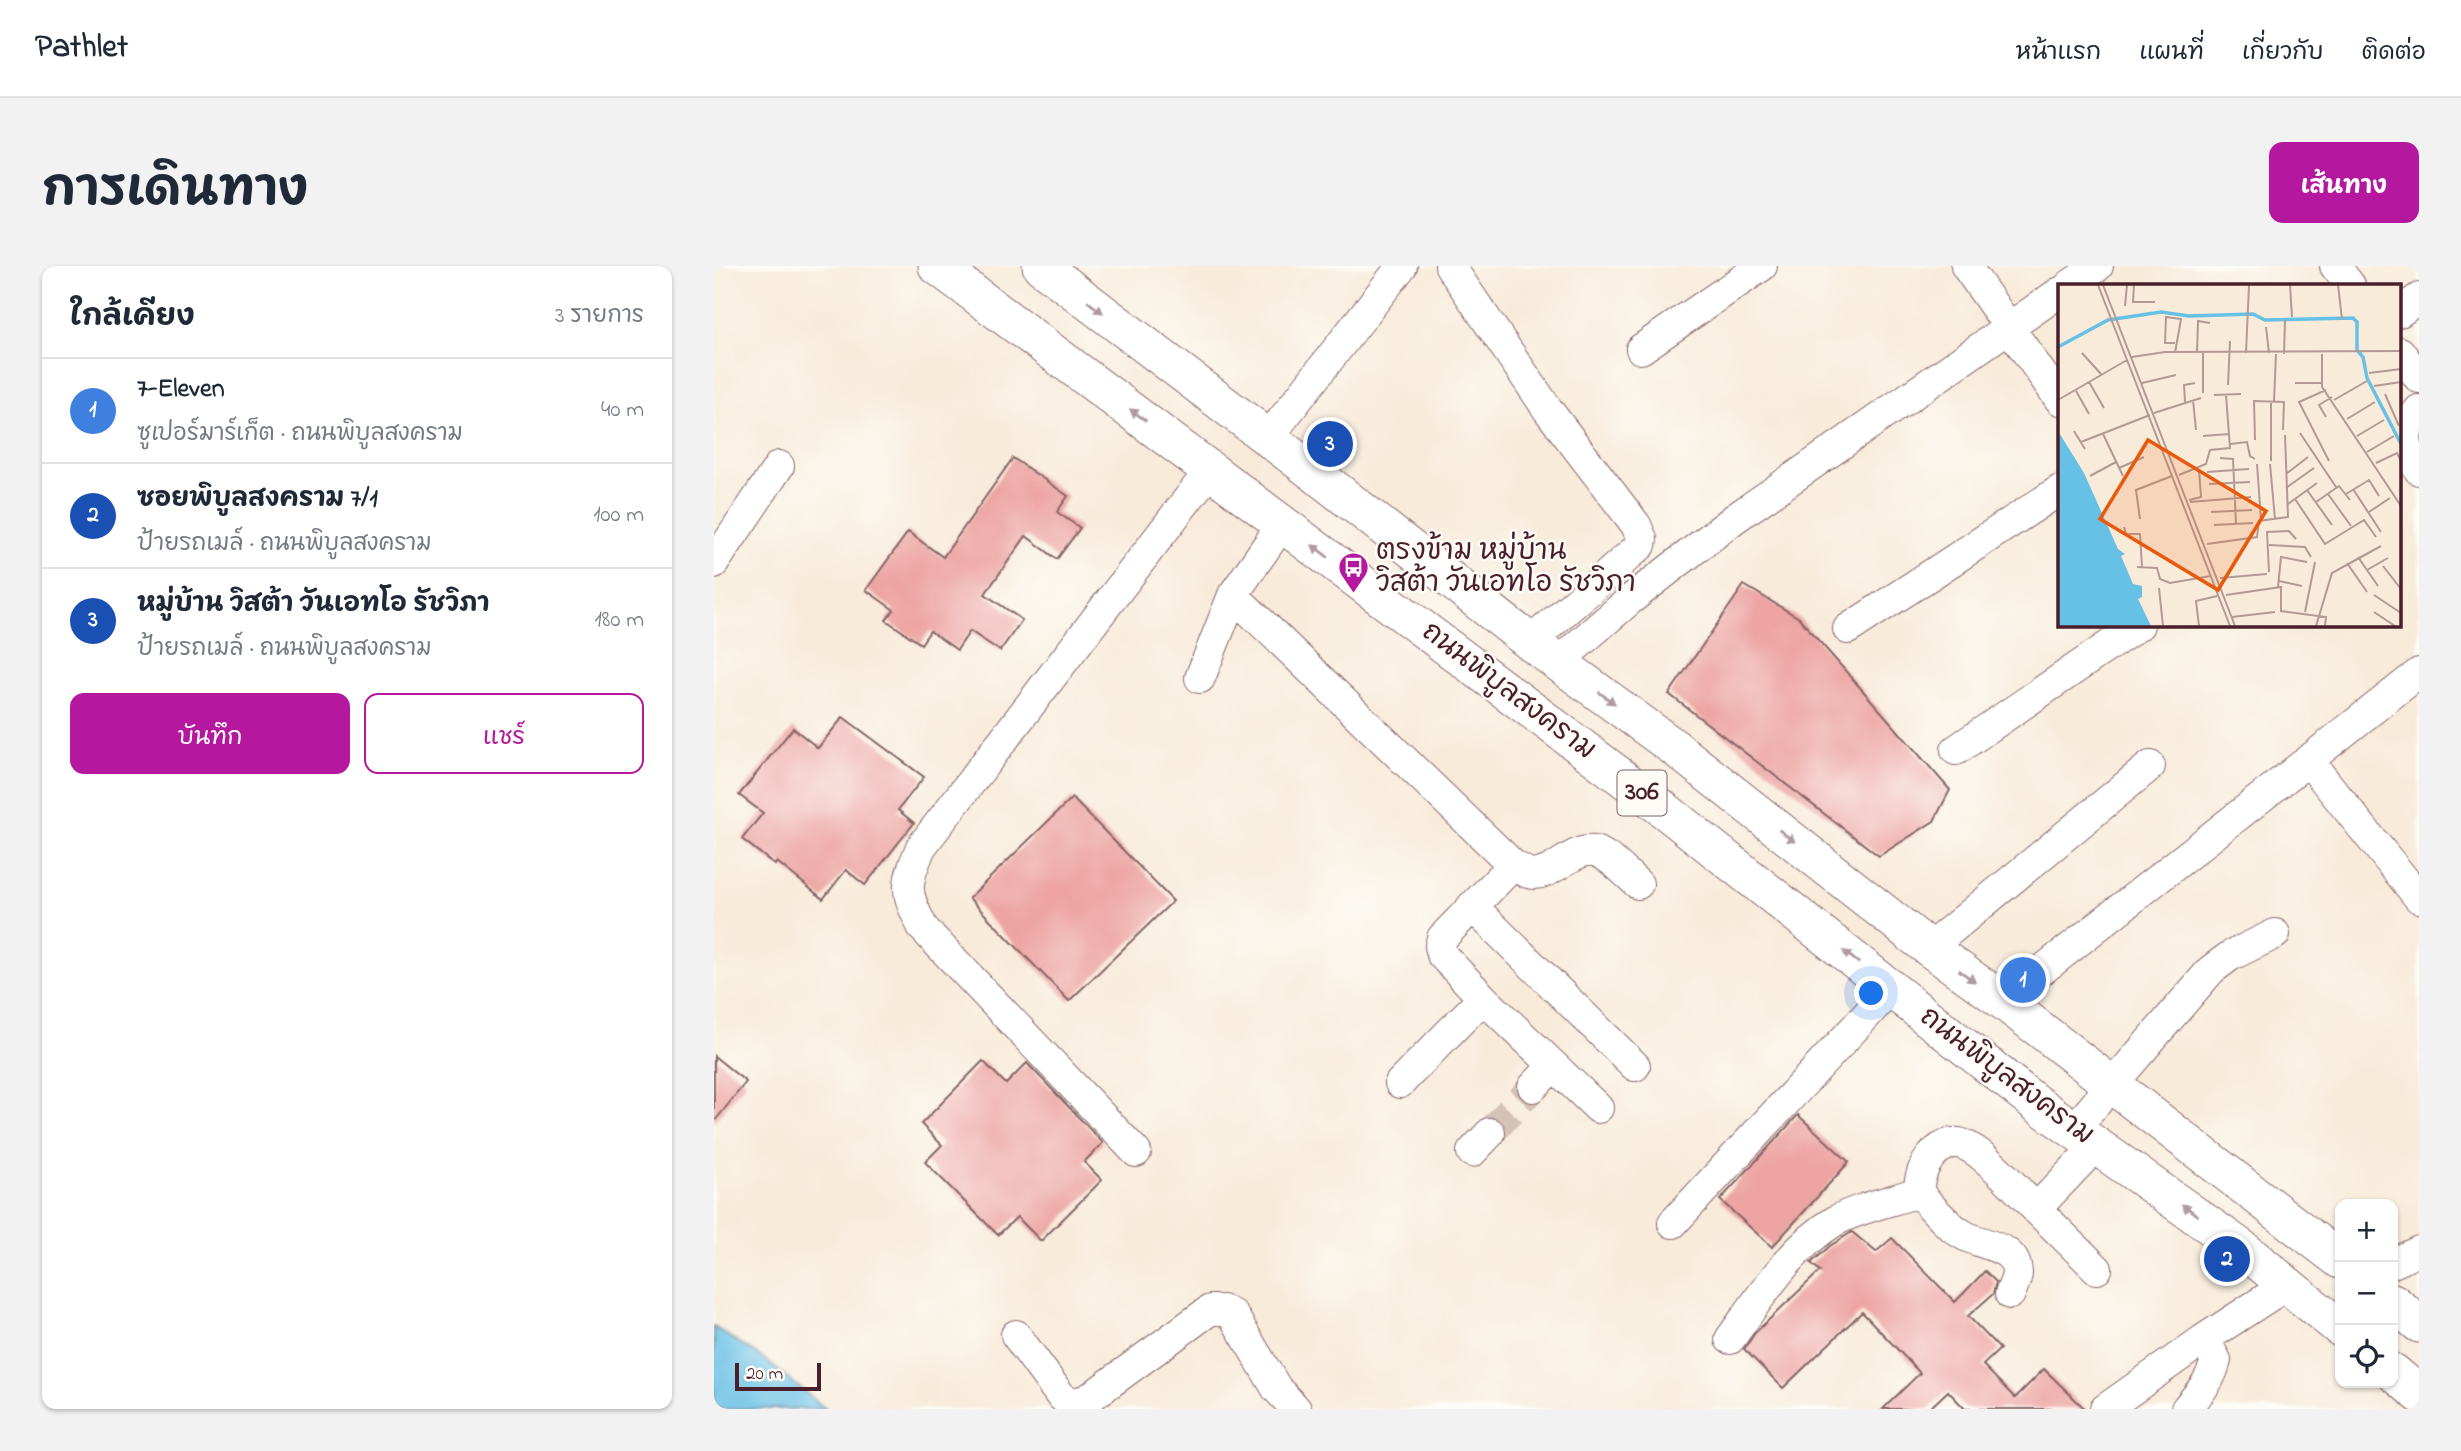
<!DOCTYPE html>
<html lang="th">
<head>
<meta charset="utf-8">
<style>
  :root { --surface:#fff; --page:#f2f2f3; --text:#1f2937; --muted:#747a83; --line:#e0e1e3; --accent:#b5179e }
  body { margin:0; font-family:"Indie Flower","Playpen Sans Thai",sans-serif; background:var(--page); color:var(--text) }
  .controls { position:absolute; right:21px; bottom:21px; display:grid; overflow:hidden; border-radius:14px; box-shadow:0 2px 5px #0004 }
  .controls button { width:63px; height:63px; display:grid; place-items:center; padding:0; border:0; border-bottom:2px solid var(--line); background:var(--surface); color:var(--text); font:35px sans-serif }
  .scale { position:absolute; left:21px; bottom:18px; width:86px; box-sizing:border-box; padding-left:7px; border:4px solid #4a1f2b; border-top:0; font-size:19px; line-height:24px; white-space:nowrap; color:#4a1f2b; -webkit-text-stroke:5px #fdfcf7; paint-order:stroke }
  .you { position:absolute; left:1158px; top:728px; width:24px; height:24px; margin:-18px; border:5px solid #fff; border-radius:50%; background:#1a73e8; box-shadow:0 0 0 10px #1a73e833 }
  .badge { display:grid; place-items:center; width:46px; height:46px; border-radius:50%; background:var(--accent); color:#fff; font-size:23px; font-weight:700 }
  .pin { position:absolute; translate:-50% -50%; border:4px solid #fff; box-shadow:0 2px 7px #0006 }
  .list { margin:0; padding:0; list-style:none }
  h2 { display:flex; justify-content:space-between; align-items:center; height:91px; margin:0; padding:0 28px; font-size:30px }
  h2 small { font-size:23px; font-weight:400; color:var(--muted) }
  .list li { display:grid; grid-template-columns:46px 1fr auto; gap:21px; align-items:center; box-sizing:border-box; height:105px; padding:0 28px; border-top:2px solid var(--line) }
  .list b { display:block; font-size:26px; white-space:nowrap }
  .list p { margin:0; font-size:23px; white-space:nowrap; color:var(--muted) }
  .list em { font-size:23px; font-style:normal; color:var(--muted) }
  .actions { display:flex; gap:14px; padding:21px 28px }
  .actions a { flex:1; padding:16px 0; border:2px solid var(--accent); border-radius:14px; text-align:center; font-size:24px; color:var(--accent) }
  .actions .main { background:var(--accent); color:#fff }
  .icon { flex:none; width:38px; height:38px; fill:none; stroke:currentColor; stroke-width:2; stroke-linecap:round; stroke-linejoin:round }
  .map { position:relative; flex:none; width:1705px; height:1143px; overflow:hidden; border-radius:14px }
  header { display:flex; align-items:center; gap:42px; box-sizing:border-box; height:98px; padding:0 35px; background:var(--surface); border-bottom:2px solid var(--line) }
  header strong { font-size:33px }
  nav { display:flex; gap:38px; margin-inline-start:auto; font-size:24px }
  .intro { display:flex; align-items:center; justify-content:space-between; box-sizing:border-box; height:168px; padding:0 42px }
  h1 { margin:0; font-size:49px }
  .button { padding:18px 32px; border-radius:14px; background:var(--accent); color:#fff; font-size:24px; font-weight:700 }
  main { display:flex; gap:42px; padding:0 42px }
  aside { flex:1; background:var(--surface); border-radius:14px; box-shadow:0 2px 5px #0004 }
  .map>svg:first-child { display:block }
  .water { fill:#67c0e5; stroke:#587088; stroke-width:2 }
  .building { fill:#eda4a2 }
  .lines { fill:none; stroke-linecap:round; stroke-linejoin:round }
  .minor-tunnel { stroke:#d5c2b7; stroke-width:30; stroke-dasharray:30 15; stroke-linecap:butt }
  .minor-casing { stroke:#876668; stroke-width:32 }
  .major-casing { stroke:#876668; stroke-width:39 }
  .minor { stroke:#fff; stroke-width:30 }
  .major { stroke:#fff; stroke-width:37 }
  .oneway { fill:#ae9aa0 }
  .labels { text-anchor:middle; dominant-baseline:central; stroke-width:5; stroke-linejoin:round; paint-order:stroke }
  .shield { fill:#fdfcf7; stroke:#806168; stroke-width:2 }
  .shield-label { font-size:26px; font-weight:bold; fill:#4a1f2b }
  .poi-label { font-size:28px; fill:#4a1f2b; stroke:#fdfcf7; text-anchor:start }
  .street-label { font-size:28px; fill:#4a1f2b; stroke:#fdfcf7 }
  .inset-river { fill:none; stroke:#67c0e5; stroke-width:3.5 }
  .inset-road { fill:none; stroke:#b29994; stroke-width:2 }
  .view { fill:#e8590c; fill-opacity:0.15; stroke:#e8590c; stroke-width:3.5 }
  .inset-edge { fill:none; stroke:#4a1f2b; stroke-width:3.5 }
</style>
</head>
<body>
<header>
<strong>Pathlet</strong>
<nav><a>หน้าแรก</a><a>แผนที่</a><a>เกี่ยวกับ</a><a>ติดต่อ</a></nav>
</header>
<div class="intro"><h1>การเดินทาง</h1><a class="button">เส้นทาง</a></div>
<main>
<aside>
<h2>ใกล้เคียง<small>3 รายการ</small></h2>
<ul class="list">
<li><span class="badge" style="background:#3f7fe0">1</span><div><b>7-Eleven</b><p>ซูเปอร์มาร์เก็ต · ถนนพิบูลสงคราม</p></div><em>40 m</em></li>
<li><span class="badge" style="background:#1a4fb4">2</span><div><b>ซอยพิบูลสงคราม 7/1</b><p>ป้ายรถเมล์ · ถนนพิบูลสงคราม</p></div><em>100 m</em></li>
<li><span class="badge" style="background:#1a4fb4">3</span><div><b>หมู่บ้าน วิสต้า วันเอทโอ รัชวิภา</b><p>ป้ายรถเมล์ · ถนนพิบูลสงคราม</p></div><em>180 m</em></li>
</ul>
<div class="actions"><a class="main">บันทึก</a><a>แชร์</a></div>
</aside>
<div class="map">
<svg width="1705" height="1143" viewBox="0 0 1705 1143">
  <rect width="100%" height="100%" fill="#fdfcf7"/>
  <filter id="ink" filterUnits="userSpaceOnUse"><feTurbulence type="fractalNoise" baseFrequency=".0143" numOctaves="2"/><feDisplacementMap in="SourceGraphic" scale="14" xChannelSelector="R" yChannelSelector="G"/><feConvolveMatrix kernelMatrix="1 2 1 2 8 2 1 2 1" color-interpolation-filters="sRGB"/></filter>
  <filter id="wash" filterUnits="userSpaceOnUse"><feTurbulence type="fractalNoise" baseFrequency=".00686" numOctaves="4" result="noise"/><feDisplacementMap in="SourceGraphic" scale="28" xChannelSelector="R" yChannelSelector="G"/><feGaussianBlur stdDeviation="1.57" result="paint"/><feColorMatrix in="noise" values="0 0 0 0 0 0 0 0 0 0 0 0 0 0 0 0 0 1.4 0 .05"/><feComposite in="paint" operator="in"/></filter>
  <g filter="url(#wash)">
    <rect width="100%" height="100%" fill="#f8ebda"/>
    <!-- water -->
    <path class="water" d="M 0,1061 L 50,1093 L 112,1143 L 0,1143 Z"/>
    <g id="blocks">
      <!-- building -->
      <path class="building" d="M 299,192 L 354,230 L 343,246 L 366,262 L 343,293 L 312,270 L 271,328 L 308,354 L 286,385 L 256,365 L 243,384 L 216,365 L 207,378 L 172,354 L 180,344 L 152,324 L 194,266 L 229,291 Z
        M 1030,319 L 1085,352 L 1236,524 L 1220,555 L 1165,590 L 955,428 Z
        M 129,451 L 210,511 L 184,544 L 200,557 L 151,619 L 132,604 L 109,633 L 63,596 L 61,599 L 28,573 L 49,547 L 25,529 L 79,462 L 104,482 Z
        M 358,532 L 459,635 L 355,735 L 255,632 Z
        M 0,790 L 32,816 L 0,856 Z
        M 269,795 L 292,818 L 313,797 L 389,877 L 370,896 L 388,914 L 327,975 L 303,951 L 284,969 L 211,896 L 228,879 L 207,858 Z
        M 1084,849 L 1135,896 L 1058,981 L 1006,934 Z
        M 1138,966 L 1162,986 L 1178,972 L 1241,1036 L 1271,1005 L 1282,1016 L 1279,1028 L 1254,1050 L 1286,1083 L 1269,1099 L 1301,1132 L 1330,1103 L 1371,1143 L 1251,1143 L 1234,1125 L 1215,1143 L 1169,1143 L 1206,1107 L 1148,1046 L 1069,1122 L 1030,1083 L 1041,1067 L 1106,1005 L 1097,997 L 1116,980 Z"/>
    </g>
  </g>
  <g filter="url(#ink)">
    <use href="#blocks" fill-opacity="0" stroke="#876668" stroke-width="2"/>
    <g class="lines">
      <!-- minor-tunnel -->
      <path class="minor-tunnel" d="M 776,867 L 819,821"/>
      <defs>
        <path id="minor" d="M 736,0 L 834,144 L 922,259 L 928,273 L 927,279 L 816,376
          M 1252,0 L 1346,134
          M 1621,0 L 1636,19
          M 1356,19 L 1384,0
          M 1686,46 L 1705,32
          M 927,83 L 1048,0
          M 1686,86 L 1705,112
          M 1705,144 C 1686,167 1690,181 1705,204
          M 553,173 L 688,0
          M 0,297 L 65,200
          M 519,329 L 799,599 C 803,601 809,605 814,607 C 837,614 857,581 880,585 C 896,589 912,608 924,618
          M 1134,363 L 1346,224
          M 844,396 L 917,333 L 1020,253 L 1346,26
          M 486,412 L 519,329 L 569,257
          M 1242,484 L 1425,359
          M 1594,494 L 1705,632
          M 799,599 L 728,672 L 726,680 L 728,689 L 769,732 L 884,842
          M 758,640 L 921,800
          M 1215,682 L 1436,500
          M 1289,735 L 1705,407
          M 686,817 L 769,732
          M 819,821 L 839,800
          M 1360,863 L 1497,704 L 1516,690 L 1561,668
          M 422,886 L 209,662 C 190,624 191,620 207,581 L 497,203
          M 758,886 L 776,867
          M 1322,943 L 1383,1003
          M 959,957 L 1177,723
          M 1679,997 L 1705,985
          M 1296,1028 C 1298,1022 1303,1013 1303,1007 C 1302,978 1266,980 1248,968 C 1231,958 1217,940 1204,926 C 1206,910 1209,899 1220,887 C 1226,882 1236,876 1244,877 C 1266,880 1306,927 1322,943 L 1383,879
          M 302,1069 L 346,1129 C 356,1138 362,1137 374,1133 L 496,1044 L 508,1044 L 519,1049 L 563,1123 L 582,1143
          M 1016,1073 C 1046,1032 1076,982 1121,955 C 1144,942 1178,935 1204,926
          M 1391,1143 L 1490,1073 L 1574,1018
          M 1472,1143 C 1485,1127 1497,1115 1502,1094 L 1490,1073"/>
        <path id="major" d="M 223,0 L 934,531 L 1323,838 L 1529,983 L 1626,1062
          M 327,0 L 595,203 L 816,376 L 961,482 L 1215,682 L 1289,735 L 1626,994
          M 1679,1036 L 1705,1058
          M 1679,1106 L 1705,1128"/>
      </defs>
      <!-- minor casing -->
      <use href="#minor" class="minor-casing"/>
      <!-- major casing -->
      <use href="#major" class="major-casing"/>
      <!-- minor -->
      <use href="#minor" class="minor"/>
      <!-- major -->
      <use href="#major" class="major"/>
    </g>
    <!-- one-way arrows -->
    <defs><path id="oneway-solid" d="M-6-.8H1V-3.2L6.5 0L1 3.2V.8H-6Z" transform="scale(1.75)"/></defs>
    <g class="oneway">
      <use href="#oneway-solid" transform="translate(381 41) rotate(37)"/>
      <use href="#oneway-solid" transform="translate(424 149) rotate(-144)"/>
      <use href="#oneway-solid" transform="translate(606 285) rotate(-143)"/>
      <use href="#oneway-solid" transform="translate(893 432) rotate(36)"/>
      <use href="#oneway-solid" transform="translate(1073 570) rotate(38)"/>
      <use href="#oneway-solid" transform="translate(1137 691) rotate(-142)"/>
      <use href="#oneway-solid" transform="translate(1253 710) rotate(36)"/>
      <use href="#oneway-solid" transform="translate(1476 944) rotate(-145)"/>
    </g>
  </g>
  <!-- icons -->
  <defs>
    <symbol id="bus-pin" viewBox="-11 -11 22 30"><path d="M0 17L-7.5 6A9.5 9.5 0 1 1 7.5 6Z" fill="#b5179e" stroke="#fdfcf7"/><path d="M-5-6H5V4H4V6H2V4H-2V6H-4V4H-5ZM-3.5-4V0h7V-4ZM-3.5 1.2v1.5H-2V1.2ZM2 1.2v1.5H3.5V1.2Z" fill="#fff"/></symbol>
  </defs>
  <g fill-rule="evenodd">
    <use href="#bus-pin" x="622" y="284" width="35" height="47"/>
  </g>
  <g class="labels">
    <!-- shield labels -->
    <rect class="shield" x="903.5" y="504.5" width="49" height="45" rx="5"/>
    <g class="shield-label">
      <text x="928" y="527">306</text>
    </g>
    <!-- poi labels -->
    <g class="poi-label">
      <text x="662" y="286">ตรงข้าม หมู่บ้าน<tspan x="662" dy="32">วิสต้า วันเอทโอ รัชวิภา</tspan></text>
    </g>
    <!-- street labels -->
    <g class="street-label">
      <text transform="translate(794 426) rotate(37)">ถนนพิบูลสงคราม</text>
      <text transform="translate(1292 811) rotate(37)">ถนนพิบูลสงคราม</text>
    </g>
  </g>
  <!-- overview -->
  <g transform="translate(1344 18)">
    <rect width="343" height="343" fill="#f8ebda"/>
    <path d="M 0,147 L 26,189 L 60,265 L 67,270 L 63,272 L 75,300 L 84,302 L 84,313 L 80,315 L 93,342 L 0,342 Z" fill="#67c0e5"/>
    <path class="inset-river" d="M 0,63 L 50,36 L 103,28 L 131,32 L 195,30 L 207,36 L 295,34 L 299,38 L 299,66 L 305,73 L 309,94 L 343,160M 0,245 L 19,273 L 47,342M 0,277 L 26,342M 0,300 L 22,335"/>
    <path class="inset-road" d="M 40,1 L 172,342M 45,1 L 177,342M 76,1 L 75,18 L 97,18M 232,1 L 234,33M 280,1 L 284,35M 67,22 L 69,1M 208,43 L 211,69M 117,59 L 107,59 L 108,33 L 123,35 L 117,69M 24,69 L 43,90M 139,69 L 140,37 L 152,39M 145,69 L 145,109M 188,69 L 191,1M 226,70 L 227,36M 264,70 L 264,103 L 343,222M 74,73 L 107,68 L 343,67M 311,89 L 343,85M 31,98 L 46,124M 84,99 L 118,91M 237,99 L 264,99M 170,101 L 172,57M 316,102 L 343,98M 268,106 L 241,118 L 271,177M 18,107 L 31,130M 327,110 L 341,142M 156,111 L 183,110M 0,116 L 69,76M 135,116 L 138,146M 276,116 L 309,97M 216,117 L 218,70M 127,118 L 126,101 L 137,99M 96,129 L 143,114M 268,133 L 261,121 L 274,113M 289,135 L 317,118M 16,147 L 27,165M 242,149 L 278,203M 45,150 L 65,192M 145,152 L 171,150M 299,152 L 326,136M 197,156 L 196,117 L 226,118 L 225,146M 23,158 L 92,131M 172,160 L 189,158 L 192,172 L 197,175M 309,168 L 336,152M 162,174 L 175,175 L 178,240M 213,177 L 213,117M 318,179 L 339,169 L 343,177M 199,180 L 203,236M 212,180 L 217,235M 61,184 L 86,173M 149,188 L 191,185M 228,190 L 250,173M 121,191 L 148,180 L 152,166 L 172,164 L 168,111M 32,192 L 58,178M 151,200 L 192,198M 228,204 L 256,184M 295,205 L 323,248M 249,206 L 274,241M 270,210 L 293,242M 288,210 L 311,196 L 321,212M 237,215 L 267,260 L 306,236 L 318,253M 131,216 L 143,213 L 141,186M 132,218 L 193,213M 258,218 L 281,202 L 292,216M 230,220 L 259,199M 153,228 L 194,226M 311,228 L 332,214M 82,235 L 78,206 L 114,192M 156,241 L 195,239M 66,243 L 68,250 L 82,250 L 84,283M 149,260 L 199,253 L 201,237 L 230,233 L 227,151M 211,261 L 247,263 L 253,273M 300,273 L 320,302M 289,279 L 309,308M 325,282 L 343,305M 79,283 L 99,284 L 102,295 L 112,299 L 153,292M 309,286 L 330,274M 211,288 L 209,248 L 231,247 L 238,255M 162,294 L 209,290M 221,297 L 244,302M 220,303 L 223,273 L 249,278M 101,304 L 105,342M 168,311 L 223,303 L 223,327 L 268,333 L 267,342M 316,311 L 343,329M 247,328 L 257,278M 316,328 L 337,342M 174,333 L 217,328M 141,342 L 138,317 L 159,312M 258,342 L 274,289 L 323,262"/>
    <path class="view" d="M 90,156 L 208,227 L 160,306 L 42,235 Z"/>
    <rect width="343" height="343" class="inset-edge"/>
  </g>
</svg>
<div class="controls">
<button>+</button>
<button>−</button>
<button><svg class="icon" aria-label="locate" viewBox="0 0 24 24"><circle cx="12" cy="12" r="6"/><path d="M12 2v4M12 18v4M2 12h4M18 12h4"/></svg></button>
</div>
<div class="scale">20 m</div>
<div class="you"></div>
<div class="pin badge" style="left:1309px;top:714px;background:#3f7fe0">1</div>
<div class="pin badge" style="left:1513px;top:993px;background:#1a4fb4">2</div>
<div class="pin badge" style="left:616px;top:178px;background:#1a4fb4">3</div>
</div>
</main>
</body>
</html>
